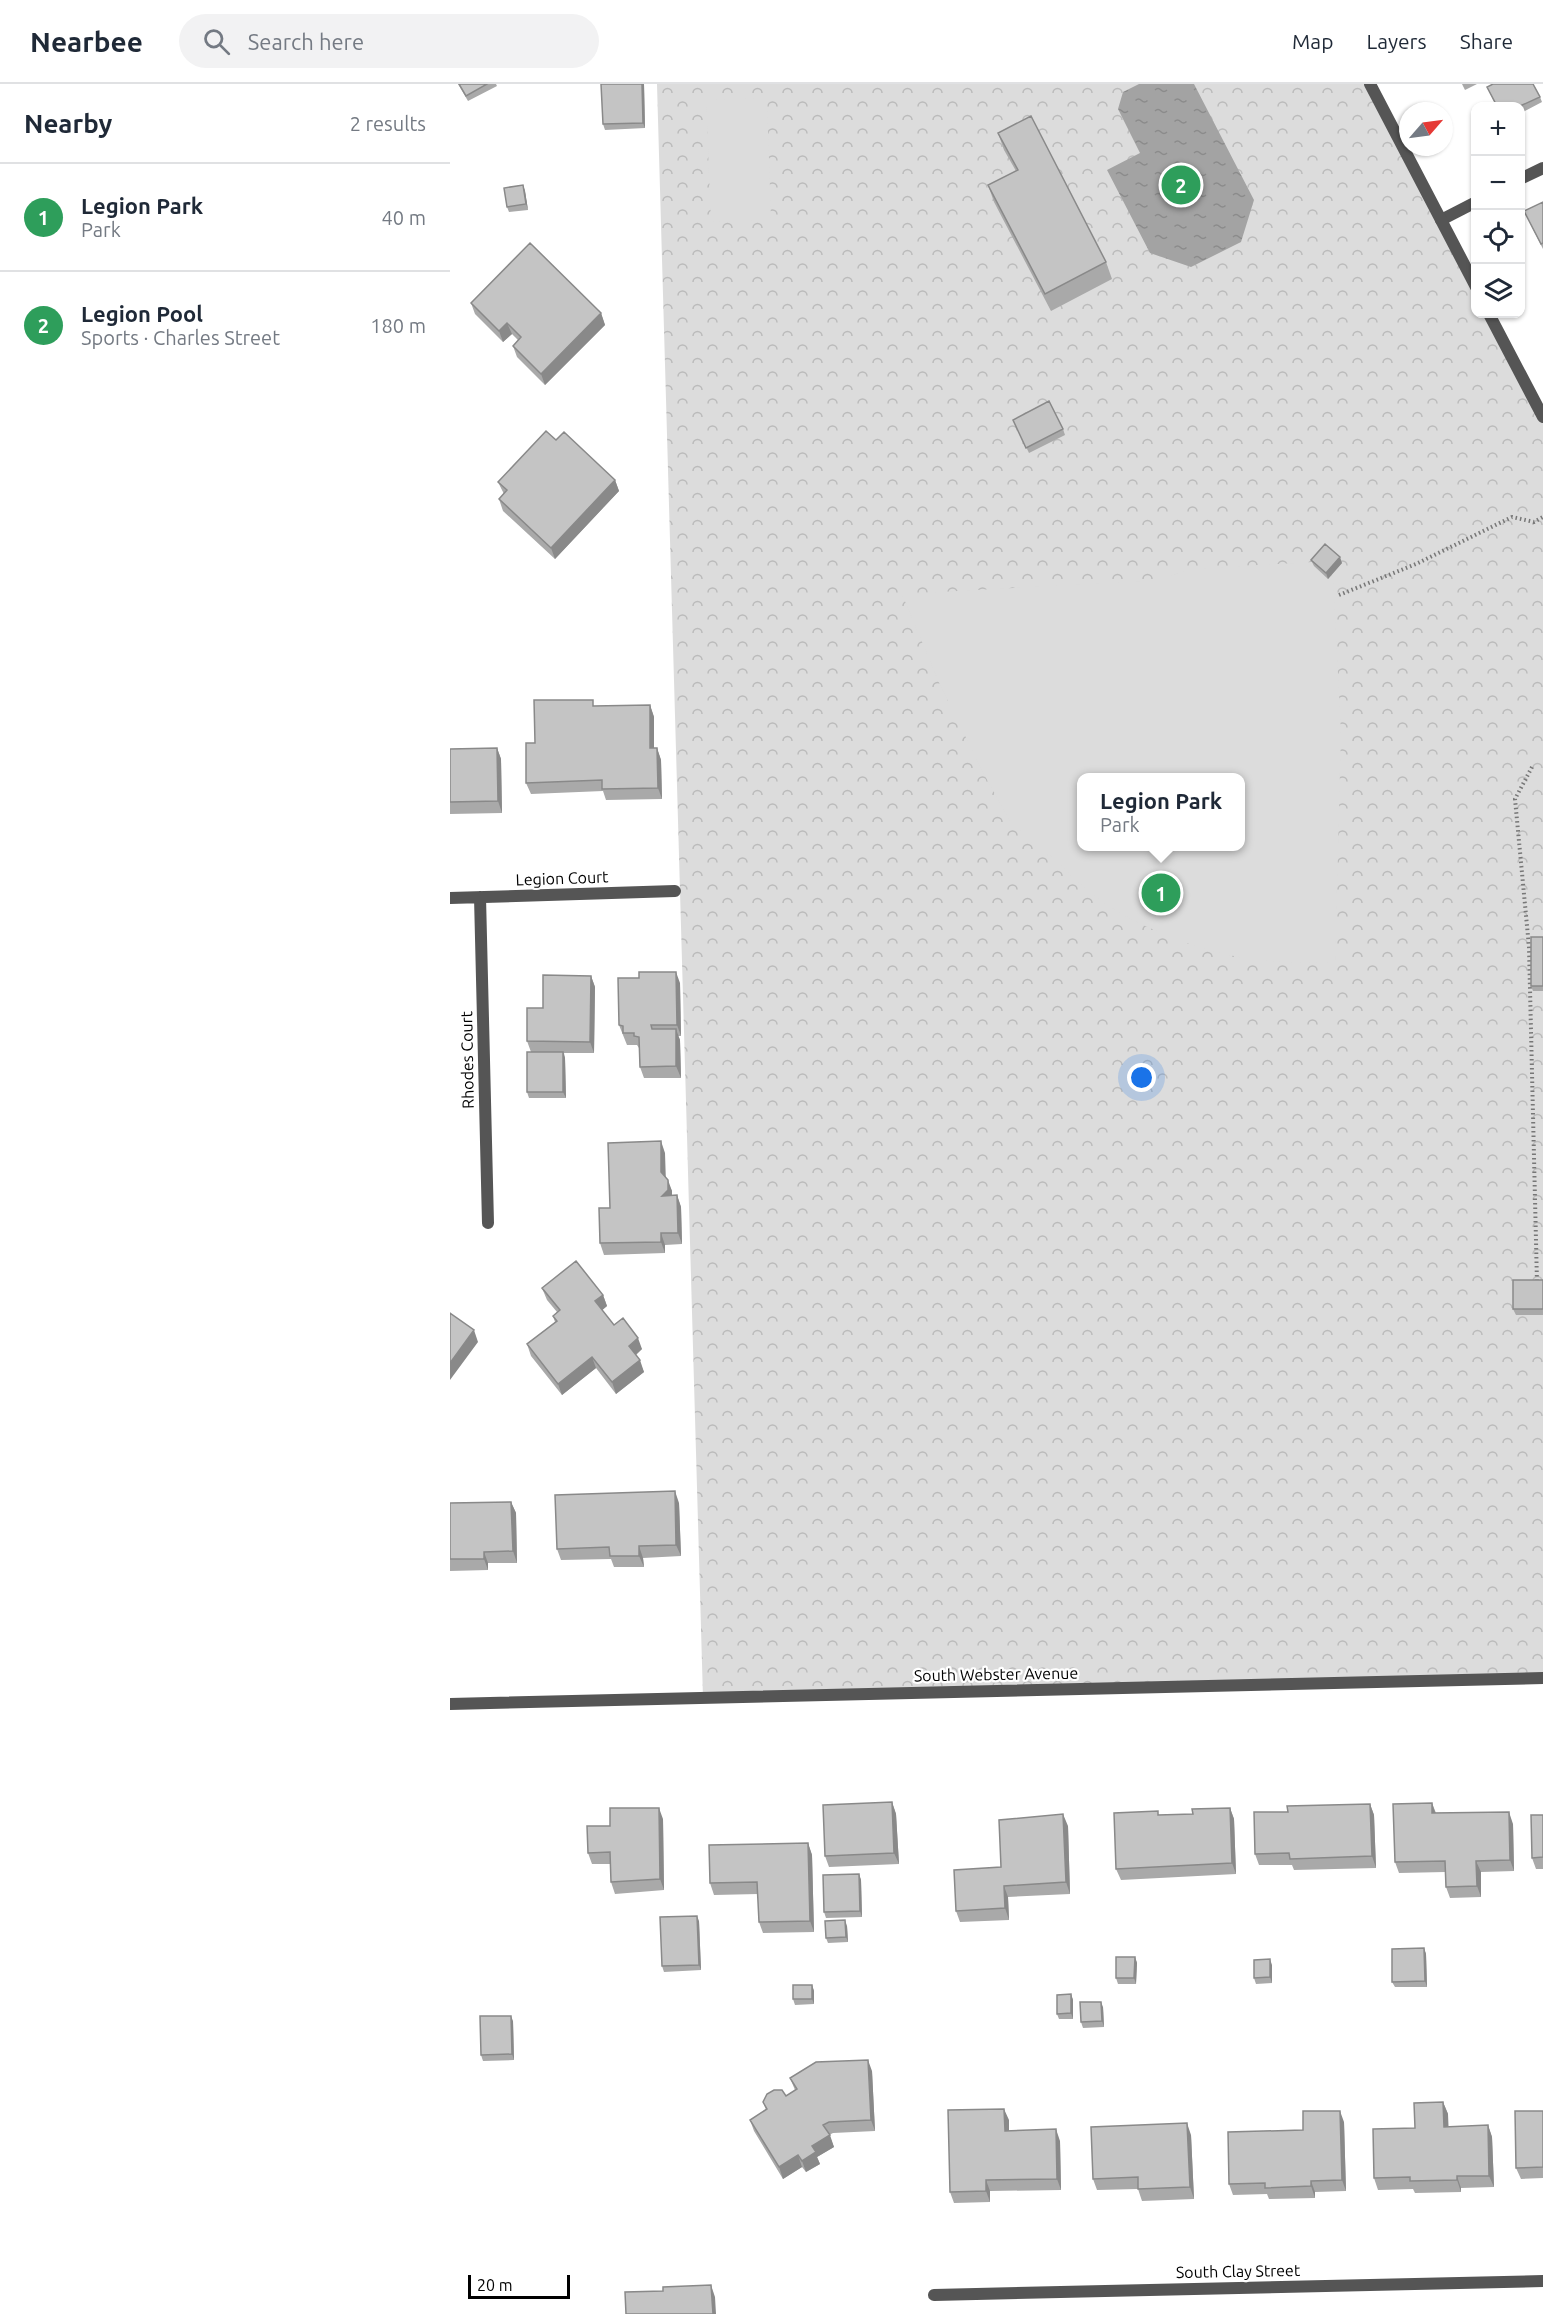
<!DOCTYPE html>
<html lang="en">
<head>
<meta charset="utf-8">
<style>
  :root { --surface:#fff; --page:#f2f2f3; --text:#1f2937; --muted:#747a83; --line:#e0e1e3; --accent:#0f766e }
  body { margin:0; font-family:Ubuntu,sans-serif; background:var(--page); color:var(--text) }
  .controls { position:absolute; right:18px; top:18px; display:grid; overflow:hidden; border-radius:12px; box-shadow:0 2px 4px #0004 }
  .controls button { width:54px; height:54px; display:grid; place-items:center; padding:0; border:0; border-bottom:2px solid var(--line); background:var(--surface); color:var(--text); font:30px sans-serif }
  .compass { position:absolute; left:949px; top:18px; width:54px; height:54px; border-radius:50%; background:var(--surface); box-shadow:0 2px 4px #0004; rotate:62deg }
  .scale { position:absolute; left:18px; bottom:15px; width:102px; box-sizing:border-box; padding-left:6px; border:3px solid #000; border-top:0; font-size:16px; line-height:21px; white-space:nowrap; color:#000; -webkit-text-stroke:4px #fff; paint-order:stroke }
  .you { position:absolute; left:692px; top:994px; width:21px; height:21px; margin:-15px; border:4px solid #fff; border-radius:50%; background:#1a73e8; box-shadow:0 0 0 9px #1a73e833 }
  .badge { display:grid; place-items:center; width:39px; height:39px; border-radius:50%; background:var(--accent); color:#fff; font-size:20px; font-weight:700 }
  .pin { position:absolute; translate:-50% -50%; border:3px solid #fff; box-shadow:0 2px 6px #0006 }
  .popup { position:absolute; left:627px; top:689px; width:168px; height:78px; box-sizing:border-box; display:grid; place-content:center; border-radius:12px; background:var(--surface); filter:drop-shadow(0 2px 4px #0005); font-size:20px; white-space:nowrap; color:var(--muted) }
  .popup b { font-size:22px; color:var(--text) }
  .popup::after { content:''; position:absolute; left:50%; top:100%; margin-left:-12px; border:12px solid transparent; border-top-color:var(--surface) }
  .list { margin:0; padding:0; list-style:none }
  h2 { display:flex; justify-content:space-between; align-items:center; height:78px; margin:0; padding:0 24px; font-size:26px }
  h2 small { font-size:20px; font-weight:400; color:var(--muted) }
  .list li { display:grid; grid-template-columns:39px 1fr auto; gap:18px; align-items:center; box-sizing:border-box; height:108px; padding:0 24px; border-top:2px solid var(--line) }
  .list b { display:block; font-size:22px; white-space:nowrap }
  .list p { margin:0; font-size:20px; white-space:nowrap; color:var(--muted) }
  .list em { font-size:20px; font-style:normal; color:var(--muted) }
  .icon { flex:none; width:33px; height:33px; fill:none; stroke:currentColor; stroke-width:2; stroke-linecap:round; stroke-linejoin:round }
  .map { position:relative; flex:none; width:1093px; height:2230px; overflow:hidden }
  header { display:flex; align-items:center; gap:36px; box-sizing:border-box; height:84px; padding:0 30px; background:var(--surface); border-bottom:2px solid var(--line) }
  header strong { font-size:28px }
  nav { display:flex; gap:33px; margin-inline-start:auto; font-size:21px }
  .search { width:420px; height:54px; background:var(--page); display:flex; align-items:center; gap:15px; box-sizing:border-box; padding:0 21px; border-radius:33px; color:var(--muted); font-size:22px }
  main { display:flex }
  aside { flex:1; background:var(--surface) }
  .map>svg:first-child { display:block }
  .park { fill:url(#park-crowns); fill-rule:evenodd }
  .pitch { fill:#dcdcdc; fill-rule:evenodd }
  .water { fill:url(#water-ripples) }
  .lines { fill:none; stroke-linecap:round; stroke-linejoin:round }
  .path { stroke:#777; stroke-width:4; stroke-dasharray:1.5 3; stroke-linecap:butt }
  .service { stroke:#555; stroke-width:12 }
  .minor { stroke:#555; stroke-width:12 }
  .tertiary { stroke:#555; stroke-width:12 }
  .wall { fill:#a9a9a9 }
  .shaded-wall { fill:#898989 }
  .building { fill:#c4c4c4; stroke:#898989; stroke-width:1.5 }
  .labels { text-anchor:middle; dominant-baseline:central; stroke-width:4.5; stroke-linejoin:round; paint-order:stroke }
  .street-label { font-size:16px; fill:#000; stroke:#fff }
</style>
</head>
<body>
<header>
<strong>Nearbee</strong>
<div class="search"><svg class="icon" aria-label="search" viewBox="0 0 24 24"><circle cx="10" cy="10" r="6"/><path d="M15 15l6 6"/></svg>Search here</div>
<nav><a>Map</a><a>Layers</a><a>Share</a></nav>
</header>
<main>
<aside>
<h2>Nearby<small>2 results</small></h2>
<ul class="list">
<li><span class="badge" style="background:#2e9e5b">1</span><div><b>Legion Park</b><p>Park</p></div><em>40 m</em></li>
<li><span class="badge" style="background:#2e9e5b">2</span><div><b>Legion Pool</b><p>Sports · Charles Street</p></div><em>180 m</em></li>
</ul>
</aside>
<div class="map">
<svg width="1093" height="2230" viewBox="0 0 1093 2230">
  <defs>
    <pattern id="park-crowns" width="20" height="18" patternUnits="userSpaceOnUse" patternTransform="scale(1.5)"><rect width="20" height="18" fill="#dcdcdc"/><path d="M2 6a3 3 0 1 1 6 0M12 15a3 3 0 1 1 6 0" fill="none" stroke="#bbb"/></pattern>
    <pattern id="water-ripples" width="26" height="14" patternUnits="userSpaceOnUse" patternTransform="scale(1.5)"><rect width="26" height="14" fill="#a3a3a3"/><path d="M2 4q2-2 4 0t4 0M15 11q2-2 4 0t4 0" fill="none" stroke="#8b8b8b"/></pattern>
  </defs>
  <rect width="100%" height="100%" fill="#fff"/>
  <!-- park -->
  <path class="park" d="M 207,0 L 920,0 L 1025,203 L 1026,230 L 1039,230 L 1093,333 L 1093,1594 L 253,1614 ZM 632,694 L 790,694 L 790,762 L 632,762 Z"/>
  <!-- pitch -->
  <path class="pitch" d="M 317,14 L 321,136 L 261,138 L 256,16 Z
    M 864,478 L 883,493 L 891,649 L 885,879 C 859,878 833,879 807,876 C 761,870 705,850 665,826 C 641,811 619,790 599,770 L 596,772 L 560,737 L 535,692 L 490,601 L 452,510 L 709,496 L 739,485 ZM 632,694 L 790,694 L 790,762 L 632,762 Z"/>
  <!-- water -->
  <path class="water" d="M 689,0 L 744,0 L 804,116 L 791,158 L 741,183 L 700,169 L 657,86 L 690,69 L 668,25 L 673,8 Z"/>
  <g class="lines">
    <!-- path -->
    <path class="path" d="M 889,511 L 966,480 L 1062,433 L 1084,438 L 1093,433
      M 1082,683 L 1065,715 L 1079,863 L 1087,1199 L 1093,1199"/>
    <!-- service -->
    <path class="service" d="M 1070,95 L 1093,84
      M 991,136 L 1026,118"/>
    <!-- minor -->
    <path class="minor" d="M 920,0 L 1026,203
      M 1039,230 L 1093,333
      M 30,813 L 38,1139
      M 0,814 L 225,807
      M 484,2211 L 1093,2197"/>
    <!-- tertiary -->
    <path class="tertiary" d="M 0,1620 L 1093,1594"/>
  </g>
  <!-- wall -->
  <path class="wall" d="M 8,0 L 46,0 L 47,2 L 18,17 Z
    M 194,0 L 195,44 L 155,46 L 153,40 Z
    M 1012,0 L 1027,0 L 1015,6 Z
    M 1037,3 L 1090,13 L 1092,18 L 1071,29 L 1071,22 L 1046,22 Z
    M 1071,37 L 1075,48 L 1071,49 Z
    M 548,49 L 656,178 L 662,195 L 601,227 L 544,118 L 538,101 L 566,87 L 554,66 Z
    M 73,101 L 75,107 L 78,126 L 59,128 L 57,123 Z
    M 1093,118 L 1093,165 L 1074,127 Z
    M 21,219 L 151,229 L 155,241 L 95,301 L 67,273 L 63,262 L 68,256 L 62,250 L 53,258 L 25,230 Z
    M 563,336 L 613,345 L 615,351 L 579,369 Z
    M 106,356 L 165,396 L 169,407 L 105,475 L 53,427 L 49,415 L 54,410 L 48,398 Z
    M 861,476 L 892,479 L 878,495 L 864,482 Z
    M 200,621 L 204,633 L 204,664 L 207,664 L 211,676 L 212,715 L 156,716 L 153,707 L 81,710 L 76,699 L 85,659 L 146,622 Z
    M 47,664 L 51,675 L 52,729 L 0,730 L 0,665 Z
    M 1093,853 L 1093,907 L 1083,907 L 1081,902 Z
    M 141,892 L 145,903 L 144,969 L 114,969 L 115,974 L 116,1014 L 79,1014 L 77,1008 L 81,968 L 77,957 L 93,924 Z
    M 230,899 L 231,952 L 228,952 L 230,956 L 231,994 L 194,994 L 190,983 L 189,964 L 187,961 L 177,961 L 169,941 Z
    M 215,1069 L 215,1093 L 222,1107 L 222,1111 L 227,1111 L 231,1123 L 232,1160 L 215,1161 L 215,1169 L 154,1171 L 150,1159 L 160,1124 Z
    M 1093,1196 L 1093,1231 L 1066,1231 L 1063,1225 Z
    M 92,1204 L 153,1211 L 157,1222 L 152,1226 L 164,1241 L 192,1265 L 186,1271 L 194,1288 L 166,1310 L 146,1284 L 112,1311 L 81,1272 L 77,1260 L 105,1238 L 103,1232 L 107,1228 L 97,1216 Z
    M 61,1418 L 66,1429 L 67,1479 L 38,1479 L 38,1486 L 0,1487 L 0,1419 Z
    M 229,1419 L 231,1472 L 193,1474 L 194,1483 L 164,1483 L 161,1475 L 111,1476 L 107,1465 Z
    M 442,1718 L 446,1730 L 449,1780 L 379,1783 L 375,1772 Z
    M 982,1719 L 986,1729 L 1063,1740 L 1064,1787 L 1031,1788 L 1031,1813 L 1000,1814 L 996,1803 L 995,1788 L 949,1789 L 945,1778 Z
    M 920,1720 L 924,1731 L 926,1784 L 844,1786 L 842,1781 L 809,1781 L 805,1770 L 838,1728 Z
    M 780,1724 L 784,1735 L 786,1790 L 671,1796 L 666,1785 L 709,1731 L 743,1730 Z
    M 1093,1731 L 1093,1785 L 1086,1785 L 1082,1774 Z
    M 213,1735 L 214,1806 L 165,1810 L 161,1798 L 161,1780 L 142,1780 L 138,1769 L 160,1742 Z
    M 618,1742 L 620,1810 L 558,1813 L 559,1836 L 510,1838 L 506,1827 L 551,1783 Z
    M 358,1759 L 362,1771 L 364,1848 L 313,1849 L 309,1838 L 308,1810 L 264,1811 L 260,1799 Z
    M 409,1790 L 411,1796 L 412,1833 L 376,1834 L 374,1828 Z
    M 249,1837 L 251,1886 L 214,1888 L 212,1882 Z
    M 397,1842 L 398,1858 L 378,1859 L 376,1854 Z
    M 974,1864 L 976,1870 L 977,1903 L 945,1903 L 942,1898 Z
    M 685,1873 L 687,1879 L 686,1900 L 668,1900 L 666,1894 Z
    M 822,1881 L 822,1899 L 806,1900 L 804,1894 Z
    M 362,1901 L 364,1907 L 364,1920 L 345,1921 L 343,1915 Z
    M 621,1910 L 623,1916 L 623,1935 L 609,1935 L 607,1930 Z
    M 653,1923 L 654,1943 L 633,1944 L 631,1938 Z
    M 63,1937 L 64,1976 L 33,1977 L 31,1971 Z
    M 422,1987 L 425,2047 L 383,2049 L 379,2051 L 384,2063 L 367,2073 L 370,2080 L 356,2088 L 352,2083 L 333,2095 L 304,2047 L 300,2036 L 316,2026 L 313,2018 L 336,2012 L 345,2006 L 340,1994 Z
    M 993,2018 L 998,2030 L 998,2043 L 1038,2041 L 1042,2053 L 1044,2103 L 1011,2104 L 1011,2108 L 965,2109 L 963,2105 L 928,2106 L 924,2094 L 965,2044 Z
    M 1093,2027 L 1093,2094 L 1071,2095 L 1066,2084 Z
    M 559,2036 L 559,2047 L 610,2057 L 611,2106 L 540,2107 L 540,2118 L 504,2119 L 500,2108 Z
    M 894,2038 L 896,2107 L 865,2108 L 865,2114 L 819,2115 L 817,2110 L 783,2111 L 779,2100 L 853,2046 Z
    M 741,2051 L 744,2115 L 692,2117 L 688,2105 L 647,2106 L 643,2095 Z"/>
  <!-- shaded-wall -->
  <path class="shaded-wall" d="M 192,0 L 194,0 L 195,44 L 193,39 Z
    M 73,101 L 75,107 L 78,126 L 76,120 Z
    M 151,229 L 155,241 L 95,301 L 91,290 Z
    M 57,239 L 62,250 L 53,258 L 49,247 Z
    M 165,396 L 169,407 L 105,475 L 101,464 Z
    M 890,473 L 892,479 L 878,495 L 876,489 Z
    M 200,621 L 204,633 L 204,676 L 200,664 Z
    M 47,664 L 51,675 L 52,729 L 48,717 Z
    M 207,664 L 211,676 L 212,715 L 208,704 Z
    M 226,888 L 230,899 L 231,952 L 227,941 Z
    M 141,892 L 145,903 L 144,969 L 140,958 Z
    M 226,945 L 230,956 L 231,994 L 226,982 Z
    M 113,968 L 115,974 L 116,1014 L 113,1008 Z
    M 211,1057 L 215,1069 L 216,1100 L 211,1088 Z
    M 218,1096 L 222,1107 L 222,1118 L 212,1112 Z
    M 227,1111 L 231,1123 L 232,1160 L 228,1149 Z
    M 211,1149 L 215,1161 L 215,1169 L 211,1158 Z
    M 153,1211 L 157,1222 L 149,1229 L 145,1217 Z
    M 24,1246 L 28,1258 L 0,1296 L 0,1279 Z
    M 188,1254 L 192,1265 L 183,1273 L 179,1262 Z
    M 142,1273 L 146,1284 L 112,1311 L 108,1300 Z
    M 190,1276 L 194,1288 L 166,1310 L 162,1298 Z
    M 225,1407 L 229,1419 L 231,1472 L 226,1461 Z
    M 61,1418 L 66,1429 L 67,1479 L 63,1467 Z
    M 189,1462 L 193,1474 L 194,1483 L 189,1472 Z
    M 34,1468 L 38,1479 L 38,1486 L 34,1475 Z
    M 442,1718 L 446,1730 L 449,1780 L 444,1769 Z
    M 982,1719 L 986,1731 L 982,1729 Z
    M 920,1720 L 924,1731 L 926,1784 L 922,1772 Z
    M 209,1724 L 213,1735 L 214,1806 L 210,1795 Z
    M 780,1724 L 784,1735 L 786,1790 L 782,1779 Z
    M 1059,1728 L 1063,1740 L 1064,1787 L 1060,1776 Z
    M 613,1730 L 618,1742 L 620,1810 L 616,1798 Z
    M 358,1759 L 362,1771 L 364,1848 L 360,1837 Z
    M 1026,1777 L 1031,1788 L 1031,1813 L 1027,1802 Z
    M 409,1790 L 411,1796 L 412,1833 L 410,1827 Z
    M 554,1802 L 558,1813 L 559,1836 L 555,1824 Z
    M 247,1832 L 249,1837 L 251,1886 L 249,1881 Z
    M 395,1836 L 397,1842 L 398,1858 L 396,1853 Z
    M 974,1864 L 976,1870 L 977,1903 L 975,1897 Z
    M 685,1873 L 687,1879 L 686,1900 L 684,1894 Z
    M 820,1875 L 822,1881 L 822,1899 L 820,1893 Z
    M 362,1901 L 364,1907 L 364,1920 L 362,1915 Z
    M 621,1910 L 623,1916 L 623,1935 L 621,1929 Z
    M 651,1918 L 653,1923 L 654,1943 L 652,1937 Z
    M 61,1932 L 63,1937 L 64,1976 L 62,1970 Z
    M 418,1976 L 422,1987 L 425,2047 L 421,2036 Z
    M 993,2018 L 998,2030 L 999,2054 L 994,2043 Z
    M 554,2025 L 559,2036 L 559,2058 L 555,2047 Z
    M 890,2027 L 894,2038 L 896,2107 L 892,2096 Z
    M 737,2039 L 741,2051 L 744,2115 L 740,2103 Z
    M 1038,2041 L 1042,2053 L 1044,2103 L 1039,2092 Z
    M 606,2045 L 610,2057 L 611,2106 L 607,2095 Z
    M 380,2051 L 384,2063 L 367,2073 L 370,2080 L 356,2088 L 352,2077 L 362,2062 Z
    M 348,2071 L 352,2083 L 333,2095 L 329,2083 Z
    M 1007,2092 L 1011,2104 L 1011,2108 L 1007,2096 Z
    M 536,2096 L 540,2107 L 540,2118 L 536,2107 Z
    M 861,2097 L 865,2108 L 865,2114 L 861,2102 Z
    M 261,2201 L 265,2213 L 266,2230 L 263,2230 Z"/>
  <!-- building -->
  <path class="building" d="M 9,0 L 37,0 L 16,12 Z
    M 151,0 L 192,0 L 193,39 L 153,40 Z
    M 1043,0 L 1083,0 L 1090,13 L 1070,22 L 1047,22 L 1037,3 Z
    M 581,32 L 656,178 L 595,210 L 538,101 L 568,86 L 548,49 Z
    M 73,101 L 76,120 L 57,123 L 54,104 Z
    M 1093,118 L 1093,159 L 1091,160 L 1074,127 Z
    M 80,159 L 151,229 L 91,290 L 63,262 L 71,253 L 57,239 L 49,247 L 21,219 Z
    M 599,317 L 613,345 L 576,364 L 563,336 Z
    M 96,347 L 106,356 L 114,348 L 165,396 L 101,464 L 49,415 L 57,406 L 48,398 Z
    M 875,460 L 890,473 L 876,489 L 861,476 Z
    M 84,616 L 143,616 L 143,622 L 200,621 L 200,664 L 207,664 L 208,704 L 152,705 L 152,696 L 76,699 L 76,659 L 85,659 Z
    M 47,664 L 48,717 L 0,718 L 0,665 Z
    M 1081,853 L 1093,853 L 1093,902 L 1081,902 Z
    M 189,888 L 226,888 L 227,941 L 201,941 L 202,945 L 226,945 L 226,982 L 190,983 L 189,953 L 184,952 L 184,949 L 173,949 L 173,942 L 169,941 L 168,894 L 189,894 Z
    M 93,891 L 141,892 L 140,958 L 77,957 L 77,924 L 93,924 Z
    M 77,968 L 113,968 L 113,1008 L 77,1008 Z
    M 211,1057 L 211,1088 L 218,1096 L 218,1106 L 212,1112 L 227,1111 L 228,1149 L 211,1149 L 211,1158 L 150,1159 L 149,1124 L 160,1124 L 158,1059 Z
    M 126,1177 L 153,1211 L 145,1217 L 164,1241 L 173,1234 L 188,1254 L 179,1262 L 190,1276 L 162,1298 L 142,1273 L 108,1300 L 77,1260 L 107,1237 L 103,1232 L 110,1226 L 92,1204 Z
    M 1063,1196 L 1093,1196 L 1093,1225 L 1063,1225 Z
    M 0,1229 L 24,1246 L 0,1279 Z
    M 225,1407 L 226,1461 L 189,1462 L 189,1472 L 160,1472 L 159,1463 L 107,1465 L 105,1411 Z
    M 61,1418 L 63,1467 L 34,1468 L 34,1475 L 0,1475 L 0,1419 Z
    M 442,1718 L 444,1769 L 375,1772 L 373,1721 Z
    M 982,1719 L 982,1729 L 1059,1728 L 1060,1776 L 1026,1777 L 1027,1802 L 996,1803 L 995,1777 L 945,1778 L 943,1720 Z
    M 920,1720 L 922,1772 L 840,1775 L 839,1769 L 805,1770 L 804,1728 L 838,1728 L 837,1722 Z
    M 160,1724 L 209,1724 L 210,1795 L 161,1798 L 160,1768 L 138,1769 L 137,1742 L 160,1742 Z
    M 780,1724 L 782,1779 L 666,1785 L 664,1729 L 708,1727 L 708,1731 L 743,1730 L 742,1725 Z
    M 613,1730 L 616,1798 L 554,1802 L 555,1824 L 506,1827 L 504,1786 L 551,1783 L 549,1736 Z
    M 1081,1731 L 1093,1731 L 1093,1773 L 1082,1774 Z
    M 358,1759 L 360,1837 L 309,1838 L 307,1798 L 260,1799 L 259,1761 Z
    M 409,1790 L 410,1827 L 374,1828 L 373,1791 Z
    M 247,1832 L 249,1881 L 212,1882 L 210,1833 Z
    M 395,1836 L 396,1853 L 376,1854 L 375,1837 Z
    M 974,1864 L 975,1897 L 942,1898 L 942,1865 Z
    M 666,1873 L 685,1873 L 684,1894 L 666,1894 Z
    M 820,1875 L 820,1893 L 804,1894 L 804,1876 Z
    M 343,1901 L 362,1901 L 362,1915 L 343,1915 Z
    M 621,1910 L 621,1929 L 607,1930 L 607,1911 Z
    M 630,1918 L 651,1918 L 652,1937 L 631,1938 Z
    M 30,1932 L 61,1932 L 62,1970 L 31,1971 Z
    M 418,1976 L 421,2036 L 379,2038 L 373,2041 L 380,2051 L 362,2062 L 366,2068 L 352,2077 L 348,2071 L 329,2083 L 300,2036 L 317,2025 L 313,2018 L 317,2010 L 324,2006 L 332,2006 L 336,2012 L 347,2005 L 340,1994 L 366,1978 Z
    M 993,2018 L 994,2043 L 1038,2041 L 1039,2092 L 1007,2092 L 1007,2096 L 960,2097 L 960,2093 L 924,2094 L 923,2045 L 965,2044 L 964,2019 Z
    M 554,2025 L 555,2047 L 606,2045 L 607,2095 L 536,2096 L 536,2107 L 500,2108 L 498,2026 Z
    M 853,2027 L 890,2027 L 892,2096 L 861,2097 L 861,2102 L 815,2104 L 815,2099 L 779,2100 L 778,2048 L 853,2046 Z
    M 1065,2027 L 1093,2027 L 1093,2083 L 1066,2084 Z
    M 737,2039 L 740,2103 L 688,2105 L 688,2093 L 643,2095 L 641,2043 Z
    M 261,2201 L 263,2230 L 176,2230 L 175,2208 L 213,2207 L 213,2203 Z"/>
  <g class="labels">
    <!-- street labels -->
    <g class="street-label">
      <text transform="translate(112 794) rotate(-2)">Legion Court</text>
      <text transform="translate(17 976) rotate(-91)">Rhodes Court</text>
      <text transform="translate(546 1590) rotate(-1)">South Webster Avenue</text>
      <text transform="translate(788 2187) rotate(-1)">South Clay Street</text>
    </g>
  </g>
</svg>
<div class="controls">
<button>+</button>
<button>−</button>
<button><svg class="icon" aria-label="locate" viewBox="0 0 24 24"><circle cx="12" cy="12" r="6"/><path d="M12 2v4M12 18v4M2 12h4M18 12h4"/></svg></button>
<button><svg class="icon" aria-label="layers" viewBox="0 0 24 24"><path d="M12 4l9 5-9 5-9-5zM3 14l9 5 9-5"/></svg></button>
</div>
<svg class="compass" viewBox="-18 -18 36 36"><path d="M0-13l5 13h-10z" fill="#e53935"/><path d="M0 13l5-13h-10z" fill="#747a83"/></svg>
<div class="scale">20 m</div>
<div class="you"></div>
<div class="pin badge" style="left:711px;top:809px;background:#2e9e5b">1</div>
<div class="popup"><b>Legion Park</b>Park</div>
<div class="pin badge" style="left:731px;top:101px;background:#2e9e5b">2</div>
</div>
</main>
</body>
</html>
